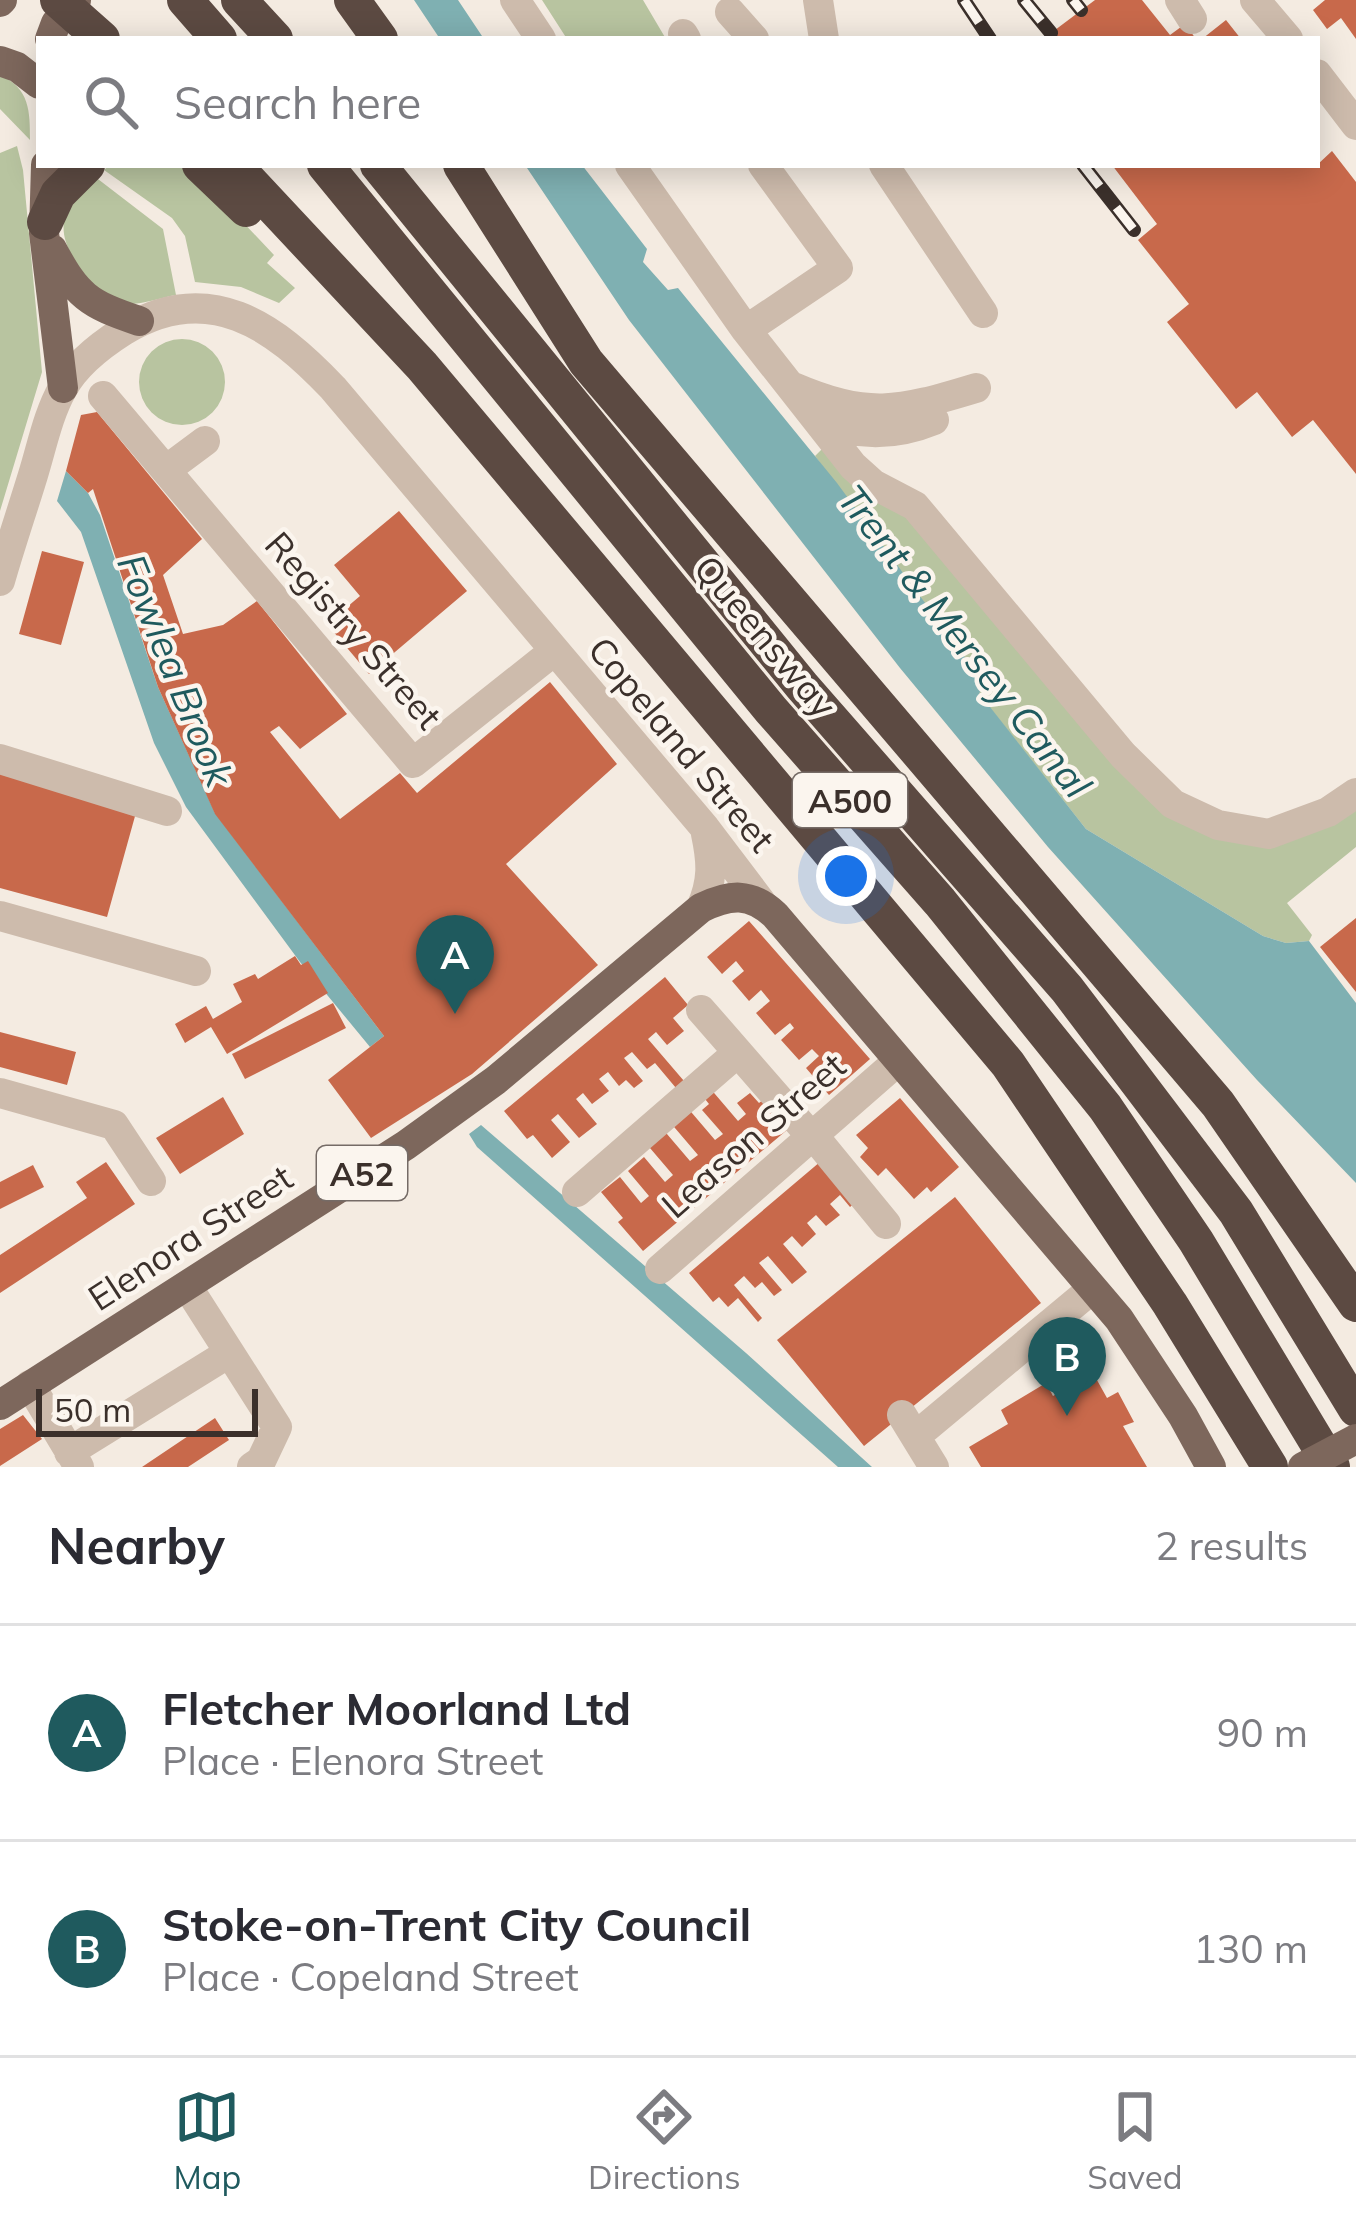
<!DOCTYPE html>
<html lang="en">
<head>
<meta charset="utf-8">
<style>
  :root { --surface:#fff; --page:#f7f7f7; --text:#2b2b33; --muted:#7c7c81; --line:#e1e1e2; --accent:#1f5a5e }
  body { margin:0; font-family:Mulish,sans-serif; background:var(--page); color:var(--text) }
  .scale { position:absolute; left:36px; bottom:30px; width:222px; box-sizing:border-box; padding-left:12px; border:6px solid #3b302b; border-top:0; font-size:33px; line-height:42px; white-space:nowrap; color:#3b302b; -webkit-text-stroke:9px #fbf5ee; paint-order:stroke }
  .you { position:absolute; left:846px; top:876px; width:42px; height:42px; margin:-30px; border:9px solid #fff; border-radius:50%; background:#1a73e8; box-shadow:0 0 0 18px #1a73e833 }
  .badge { display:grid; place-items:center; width:78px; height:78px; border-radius:50%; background:var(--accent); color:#fff; font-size:39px; font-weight:700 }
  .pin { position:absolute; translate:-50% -99px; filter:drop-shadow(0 3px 6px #0008) }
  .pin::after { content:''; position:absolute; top:63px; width:42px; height:36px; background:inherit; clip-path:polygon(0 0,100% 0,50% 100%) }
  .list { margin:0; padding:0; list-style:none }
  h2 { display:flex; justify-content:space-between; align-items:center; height:156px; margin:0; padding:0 48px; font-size:51px }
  h2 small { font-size:39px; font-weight:400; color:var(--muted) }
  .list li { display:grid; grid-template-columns:78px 1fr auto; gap:36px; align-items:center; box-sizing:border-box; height:216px; padding:0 48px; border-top:3px solid var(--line) }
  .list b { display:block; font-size:45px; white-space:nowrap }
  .list p { margin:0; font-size:39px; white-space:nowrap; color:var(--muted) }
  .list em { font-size:39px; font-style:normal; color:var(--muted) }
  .icon { flex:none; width:66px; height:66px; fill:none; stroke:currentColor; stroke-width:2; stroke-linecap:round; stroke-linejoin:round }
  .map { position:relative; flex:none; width:1356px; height:1467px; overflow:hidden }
  .search { position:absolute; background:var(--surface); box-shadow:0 6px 30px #0003; left:36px; right:36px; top:36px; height:132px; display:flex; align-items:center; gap:30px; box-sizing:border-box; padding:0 42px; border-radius:0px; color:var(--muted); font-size:45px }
  .sheet { height:588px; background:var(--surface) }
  nav { display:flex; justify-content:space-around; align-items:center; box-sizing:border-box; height:168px; border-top:3px solid var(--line); background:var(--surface); font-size:33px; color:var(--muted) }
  nav a { display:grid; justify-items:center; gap:6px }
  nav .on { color:var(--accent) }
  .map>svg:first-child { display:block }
  .green { fill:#b8c4a0 }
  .water { fill:#7fb0b2 }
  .building { fill:#c8694b }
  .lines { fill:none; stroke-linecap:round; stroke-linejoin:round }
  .minor { stroke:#cdbbac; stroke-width:30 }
  .major { stroke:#7d675c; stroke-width:30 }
  .highway { stroke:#5c4a42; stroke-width:36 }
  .rail-casing { stroke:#3b302b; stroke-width:14 }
  .rail { stroke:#fbf5ee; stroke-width:9; stroke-dasharray:27; stroke-linecap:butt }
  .major-bridge { stroke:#7d675c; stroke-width:30 }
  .labels { text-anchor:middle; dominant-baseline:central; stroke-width:9; stroke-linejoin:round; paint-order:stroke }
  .shield { fill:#fbf5ee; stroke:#756b66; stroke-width:3 }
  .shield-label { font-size:33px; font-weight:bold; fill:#3b302b }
  .street-label { font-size:36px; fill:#3b302b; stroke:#fbf5ee }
  .water-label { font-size:39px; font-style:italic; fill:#1f5a5e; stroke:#fbf5ee }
</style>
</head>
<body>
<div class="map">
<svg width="1356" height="1467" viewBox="0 0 1356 1467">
  <rect width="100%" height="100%" fill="#f4ebe1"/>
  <!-- green -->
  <path class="green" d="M 542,0 L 643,0 L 666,39 L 567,39 Z
    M 0,75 C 30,88 30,112 30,140 L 0,109 Z
    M 17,146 L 23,170 L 42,372 L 0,511 L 0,153 Z
    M 110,165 L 181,166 L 203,180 L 274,255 L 267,263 L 295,288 L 279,303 L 241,287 L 195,282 L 185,236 L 172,218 L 104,170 Z
    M 94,176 L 163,229 L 176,295 C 159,298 136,307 120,303 C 101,299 95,289 84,274 C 53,233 58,211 94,176 Z
    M139 382a43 43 0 1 1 86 0a43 43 0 1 1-86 0Z
    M 822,449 L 935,538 L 1129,776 L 1245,841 L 1356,808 L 1356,847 L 1287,903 L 1312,935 L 1309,941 L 1286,943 L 1263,936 L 1086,829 L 978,693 L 985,687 L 815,456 Z"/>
  <!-- water -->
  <path class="water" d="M 414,0 L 458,0 L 484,39 L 440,39 Z
    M 525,165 L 582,165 L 647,249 L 643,262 L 668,290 L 678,288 L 837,483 L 986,686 L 979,693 L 1086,829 L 1263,936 L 1286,943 L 1309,941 L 1356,1003 L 1356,1183 L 1257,1080 L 1048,847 L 900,668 L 629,320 Z
    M 66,471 L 88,493 L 100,515 L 158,687 L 215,813 L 384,1036 L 370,1047 L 300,962 L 186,807 L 154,743 L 81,532 L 57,501 Z
    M 481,1125 L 746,1353 L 872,1467 L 838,1467 L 477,1147 L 469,1134 Z"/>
  <!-- building -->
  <path class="building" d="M 1095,0 L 1142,0 L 1170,35 L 1185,24 L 1196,39 L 1043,39 Z
    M 1325,0 L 1356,0 L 1356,39 L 1341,18 L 1327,29 L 1313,10 Z
    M 1226,20 L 1241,39 L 1202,39 Z
    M 1332,151 L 1356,182 L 1356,474 L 1313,420 L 1292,437 L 1257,392 L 1236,409 L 1167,322 L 1189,304 L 1138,240 L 1157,224 L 1112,165 L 1317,165 Z
    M 97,412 L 202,539 L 163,575 L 183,634 L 223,625 L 257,601 L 347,714 L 300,749 L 279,726 L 270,732 L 340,819 L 400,773 L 417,793 L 550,682 L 617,764 L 506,864 L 598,965 L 472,1074 L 371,1138 L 328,1080 L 384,1036 L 215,814 L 158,687 L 93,489 L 88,493 L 66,471 L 81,415 Z
    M 399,511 L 467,591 L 369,674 L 327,624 L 360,596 L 334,565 Z
    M 42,551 L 84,562 L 61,645 L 19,634 Z
    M 0,770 L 137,809 L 107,917 L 0,888 Z
    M 1356,918 L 1356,992 L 1320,947 Z
    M 749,921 L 870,1059 L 829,1095 L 806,1068 L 819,1056 L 812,1049 L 799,1060 L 781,1040 L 794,1028 L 790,1023 L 775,1035 L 756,1013 L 770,1001 L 761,990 L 749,1001 L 732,981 L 744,971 L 736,961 L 722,974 L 707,957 Z
    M 295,956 L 301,965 L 308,961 L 328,993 L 227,1054 L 211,1027 L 185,1043 L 175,1024 L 206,1006 L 213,1019 L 242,1002 L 233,984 L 255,974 L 258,979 Z
    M 665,977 L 688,1005 L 673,1018 L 684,1031 L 667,1045 L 656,1032 L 648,1039 L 684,1081 L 676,1088 L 655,1063 L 647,1069 L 632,1052 L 624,1058 L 643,1081 L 634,1088 L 626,1080 L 619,1086 L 608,1072 L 599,1079 L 609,1091 L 592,1104 L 583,1093 L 576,1099 L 597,1124 L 579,1138 L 558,1114 L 551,1120 L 570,1142 L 552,1158 L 533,1135 L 527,1139 L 504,1111 Z
    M 333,1003 L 346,1028 L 245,1079 L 232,1054 Z
    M 0,1032 L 76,1052 L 67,1085 L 0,1067 Z
    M 709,1087 L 738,1121 L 746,1114 L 737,1103 L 750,1093 L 759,1103 L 768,1096 L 793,1125 L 643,1251 L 618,1222 L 623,1218 L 601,1192 L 620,1177 L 641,1203 L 649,1196 L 628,1171 L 644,1157 L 665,1182 L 673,1175 L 644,1141 L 661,1127 L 690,1161 L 698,1155 L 669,1121 L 686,1106 L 715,1140 L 723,1134 L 702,1110 L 709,1104 L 701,1094 Z
    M 223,1097 L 244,1134 L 180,1174 L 156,1138 Z
    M 900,1098 L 959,1167 L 931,1192 L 927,1187 L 914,1199 L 886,1168 L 878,1176 L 860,1157 L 868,1148 L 856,1135 Z
    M 827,1156 L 858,1200 L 850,1207 L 840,1195 L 830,1204 L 840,1215 L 826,1226 L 816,1215 L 807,1223 L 816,1234 L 802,1247 L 792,1236 L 783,1244 L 807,1272 L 792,1284 L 768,1256 L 759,1263 L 782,1290 L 774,1296 L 762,1282 L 755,1288 L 744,1276 L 734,1285 L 762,1318 L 758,1322 L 738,1298 L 728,1307 L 719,1297 L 713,1302 L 689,1273 Z
    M 106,1162 L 135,1204 L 0,1293 L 0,1255 L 87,1198 L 76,1182 Z
    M 33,1165 L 44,1187 L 0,1209 L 0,1182 Z
    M 955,1197 L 1041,1303 L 864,1446 L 777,1340 Z
    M 1093,1373 L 1107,1398 L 1118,1392 L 1134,1422 L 1123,1426 L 1147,1467 L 981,1467 L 969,1447 L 1008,1424 L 1001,1410 L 1046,1383 L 1053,1396 Z
    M 23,1415 L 42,1439 L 0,1466 L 0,1429 Z
    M 215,1418 L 229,1440 L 188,1467 L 142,1467 Z"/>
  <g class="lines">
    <!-- minor -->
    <path class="minor" d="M 515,0 L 541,39
      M 818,0 L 824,39
      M 1180,0 L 1192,19
      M 1255,0 L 1288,39
      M 730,12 L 754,39
      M 683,34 L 686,39
      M 1317,74 L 1356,125
      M 630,165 L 746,330 L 853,466 L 873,484 L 915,506 L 1123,755 L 1173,804 L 1218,825 L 1269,834 L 1328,812 L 1356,793
      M 884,165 L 983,313
      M 746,330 L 838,268 L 763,165
      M 791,386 C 868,419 897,412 976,388
      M 103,396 L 413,763 L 554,651
      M 819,420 C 858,437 895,436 934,420
      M 166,470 L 205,441
      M 0,581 C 10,546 22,511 33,475 C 42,446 48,414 63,388 C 76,364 101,345 123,331 C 209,278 274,326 333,388 L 705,828 L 761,902
      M 0,759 L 167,811
      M 701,908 C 713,882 712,862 706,834
      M 0,916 L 196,971
      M 701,1010 L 810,1135
      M 0,1093 L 114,1125 L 151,1181
      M 813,1135 L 886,1224
      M 577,1192 L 736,1054
      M 660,1269 L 898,1061
      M 187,1286 L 277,1427 L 261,1461 L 252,1467
      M 30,1385 L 79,1467
      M 902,1415 L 934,1467
      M 917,1435 L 1092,1289
      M 69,1452 L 229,1353"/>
    <!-- major -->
    <path class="major" d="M 0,2 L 2,0
      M 50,39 L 56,23 L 76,0
      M 0,61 L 17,67 L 39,84
      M 46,165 L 44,233 L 63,388
      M 52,249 C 77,296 88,304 139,321
      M 0,1405 L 406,1145 L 496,1080 L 701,908 C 730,894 750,892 775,915 L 1119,1319 L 1183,1416 L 1211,1467"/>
    <!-- highway -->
    <path class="highway" d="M 58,0 L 102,39
      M 185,0 L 219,39
      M 239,0 L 275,39
      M 352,0 L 380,39
      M 200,165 L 246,209
      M 234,165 L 422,366 L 1008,1064 L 1170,1304 L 1270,1467
      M 325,165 L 771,710 L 940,902 L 1105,1107 L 1196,1241 L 1332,1467
      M 378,165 L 802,686 L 1067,989 L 1236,1212 L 1356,1409
      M 461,165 L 586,362 L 1218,1104 L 1356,1304
      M 45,222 L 58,194 L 87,165"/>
    <defs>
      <path id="rail" d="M 964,0 L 990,39
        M 1024,0 L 1051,33
        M 1073,0 L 1081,10
        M 1083,165 L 1134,230"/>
    </defs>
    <!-- rail casing -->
    <use href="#rail" class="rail-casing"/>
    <!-- rail -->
    <use href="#rail" class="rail"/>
    <!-- major-bridge -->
    <path class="major-bridge" d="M 1303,1467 L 1356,1439"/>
  </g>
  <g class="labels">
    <!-- shield labels -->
    <g class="shield">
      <rect x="793" y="773" width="114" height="54" rx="9"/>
      <rect x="317" y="1146" width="90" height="54" rx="9"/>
    </g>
    <g class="shield-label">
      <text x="850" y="800">A500</text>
      <text x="362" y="1173">A52</text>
    </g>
    <!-- street labels -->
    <g class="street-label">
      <text transform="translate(354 630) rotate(49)">Registry Street</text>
      <text transform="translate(766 636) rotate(50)">Queensway</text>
      <text transform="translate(682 744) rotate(50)">Copeland Street</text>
      <text transform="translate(753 1135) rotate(-41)">Leason Street</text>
      <text transform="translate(190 1237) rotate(-33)">Elenora Street</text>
    </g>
    <!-- water labels -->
    <g class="water-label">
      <text transform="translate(965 641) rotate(52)">Trent &amp; Mersey Canal</text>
      <text transform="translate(176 670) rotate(68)">Fowlea Brook</text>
    </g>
  </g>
</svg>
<div class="scale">50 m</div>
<div class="you"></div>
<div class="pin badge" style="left:455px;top:1014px">A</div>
<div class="pin badge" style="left:1067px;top:1416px">B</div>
<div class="search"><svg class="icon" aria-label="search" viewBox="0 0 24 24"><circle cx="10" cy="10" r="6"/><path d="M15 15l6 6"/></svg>Search here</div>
</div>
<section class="sheet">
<h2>Nearby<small>2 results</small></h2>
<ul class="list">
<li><span class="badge">A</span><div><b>Fletcher Moorland Ltd</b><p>Place · Elenora Street</p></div><em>90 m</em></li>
<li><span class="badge">B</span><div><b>Stoke-on-Trent City Council</b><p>Place · Copeland Street</p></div><em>130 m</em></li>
</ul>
</section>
<nav>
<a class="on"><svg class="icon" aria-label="map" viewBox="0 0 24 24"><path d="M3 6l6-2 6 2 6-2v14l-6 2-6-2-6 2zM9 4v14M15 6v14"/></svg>Map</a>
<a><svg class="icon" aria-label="directions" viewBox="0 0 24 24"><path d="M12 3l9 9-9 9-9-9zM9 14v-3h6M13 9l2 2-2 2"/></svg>Directions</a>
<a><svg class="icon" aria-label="saved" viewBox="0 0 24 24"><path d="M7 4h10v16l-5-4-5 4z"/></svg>Saved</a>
</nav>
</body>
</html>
